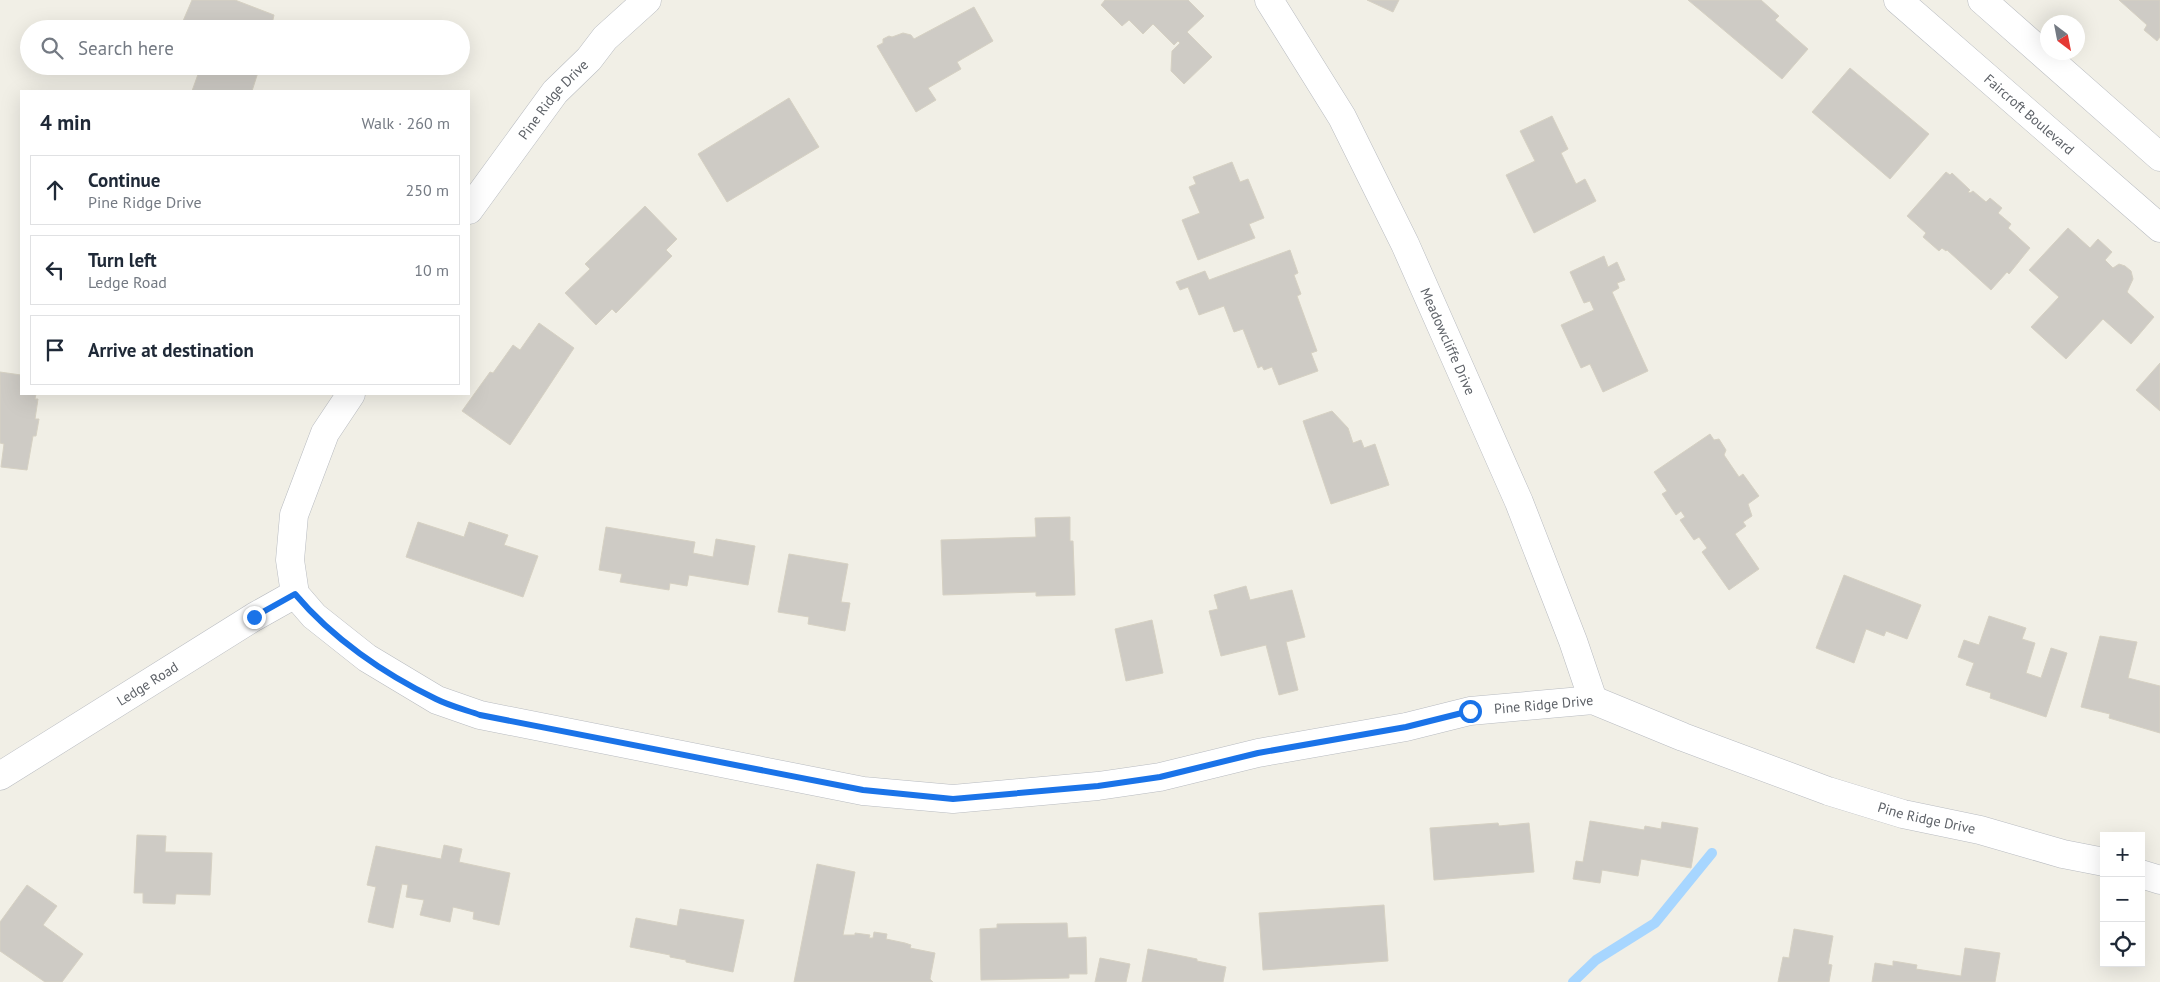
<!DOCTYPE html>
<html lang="en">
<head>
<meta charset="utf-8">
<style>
  :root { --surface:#fff; --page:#f6f6f7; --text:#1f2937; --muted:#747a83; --line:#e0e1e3 }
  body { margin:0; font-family:"PT Sans",sans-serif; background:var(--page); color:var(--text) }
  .controls { position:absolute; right:15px; bottom:15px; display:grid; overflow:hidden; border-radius:0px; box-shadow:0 5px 20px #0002 }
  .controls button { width:45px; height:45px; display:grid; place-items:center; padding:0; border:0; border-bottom:1px solid var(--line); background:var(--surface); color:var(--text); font:25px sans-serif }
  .compass { position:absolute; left:2040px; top:15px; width:45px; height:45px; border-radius:50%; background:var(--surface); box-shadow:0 5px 20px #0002; rotate:148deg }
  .stop { position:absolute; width:15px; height:15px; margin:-11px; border:4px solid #1a73e8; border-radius:50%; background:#fff }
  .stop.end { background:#1a73e8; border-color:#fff; box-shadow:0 1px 5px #0008 }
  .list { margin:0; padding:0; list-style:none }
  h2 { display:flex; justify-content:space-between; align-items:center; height:65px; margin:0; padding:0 20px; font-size:21px }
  h2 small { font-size:16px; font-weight:400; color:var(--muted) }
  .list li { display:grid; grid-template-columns:32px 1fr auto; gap:15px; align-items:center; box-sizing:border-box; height:70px; margin:0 10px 10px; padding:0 10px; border:1px solid var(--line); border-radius:0px }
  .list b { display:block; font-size:19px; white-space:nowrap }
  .list p { margin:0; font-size:16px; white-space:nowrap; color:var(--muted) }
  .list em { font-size:16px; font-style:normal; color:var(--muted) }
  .icon { flex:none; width:28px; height:28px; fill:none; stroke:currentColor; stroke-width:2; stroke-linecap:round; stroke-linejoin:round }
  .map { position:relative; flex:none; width:2160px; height:982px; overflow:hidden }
  .search { position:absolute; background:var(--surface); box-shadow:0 5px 20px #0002; left:20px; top:20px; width:450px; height:55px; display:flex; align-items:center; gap:12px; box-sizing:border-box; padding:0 18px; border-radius:28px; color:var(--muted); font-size:19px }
  .panel { position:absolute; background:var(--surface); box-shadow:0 5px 20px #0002; left:20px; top:90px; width:450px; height:305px; border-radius:0px }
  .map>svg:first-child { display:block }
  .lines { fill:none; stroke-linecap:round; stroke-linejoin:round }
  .stream { stroke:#a7d6ff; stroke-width:10 }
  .building { fill:#cecbc5; stroke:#d6d1c3 }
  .street-casing { stroke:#b8bbc0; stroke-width:29 }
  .street { stroke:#fff; stroke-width:28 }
  .route { stroke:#1a73e8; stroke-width:6 }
  .labels { text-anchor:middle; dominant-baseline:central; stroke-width:4.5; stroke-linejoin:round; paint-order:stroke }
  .street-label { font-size:14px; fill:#5d6167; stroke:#fff }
</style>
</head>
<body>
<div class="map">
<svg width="2160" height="982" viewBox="0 0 2160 982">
  <rect width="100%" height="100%" fill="#f1efe6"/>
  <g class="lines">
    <!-- stream -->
    <path class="stream" d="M 1573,982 L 1596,960 L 1655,923 L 1712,853"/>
  </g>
  <!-- building -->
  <path class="building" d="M 192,0 L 235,0 L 274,15 L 271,29 L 180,28 Z
    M 1105,0 L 1188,0 L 1204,16 L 1187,32 L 1212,57 L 1184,84 L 1171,71 L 1172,51 L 1180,43 L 1178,41 L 1174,45 L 1153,24 L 1143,34 L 1129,20 L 1122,26 L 1101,5 Z
    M 1367,0 L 1399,0 L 1393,12 Z
    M 1688,0 L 1761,0 L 1779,16 L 1775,20 L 1808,49 L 1782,79 Z
    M 2119,0 L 2160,0 L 2160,37 L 2157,41 L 2144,30 L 2147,25 Z
    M 974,7 L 993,41 L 957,62 L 961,69 L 928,88 L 936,100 L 916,112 L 877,46 L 883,43 L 883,39 L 889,36 L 892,37 L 903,33 L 911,35 L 914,39 Z
    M 201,66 L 260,66 L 252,91 L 192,91 Z
    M 1850,68 L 1929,134 L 1890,179 L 1812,112 Z
    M 789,98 L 819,147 L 727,202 L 698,154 Z
    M 1552,116 L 1568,149 L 1561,153 L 1576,184 L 1585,179 L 1596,201 L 1534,233 L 1506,175 L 1535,161 L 1520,131 Z
    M 1232,162 L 1240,182 L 1248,179 L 1264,218 L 1249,224 L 1255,238 L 1198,260 L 1182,220 L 1200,213 L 1189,187 L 1196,184 L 1193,177 Z
    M 1946,172 L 1950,175 L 1952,173 L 1970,190 L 1968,192 L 1970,193 L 1973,191 L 1986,202 L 1990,198 L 2002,208 L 1998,213 L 2011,224 L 2008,228 L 2030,248 L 2009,274 L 2007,272 L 1991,290 L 1947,250 L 1946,251 L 1942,248 L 1939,251 L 1923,237 L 1926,233 L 1907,216 Z
    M 645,206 L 677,239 L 666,250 L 672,256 L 616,313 L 612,309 L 596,325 L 565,293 L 590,269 L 585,264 Z
    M 2068,228 L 2090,248 L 2098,239 L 2112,252 L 2105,260 L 2113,268 L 2119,264 L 2125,266 L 2131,271 L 2133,279 L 2127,292 L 2154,317 L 2131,344 L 2103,319 L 2066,359 L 2031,327 L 2059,297 L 2029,270 Z
    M 1290,250 L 1298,273 L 1294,275 L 1301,294 L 1297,296 L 1317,351 L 1311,353 L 1318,371 L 1279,385 L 1272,367 L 1264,370 L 1262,366 L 1258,368 L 1243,329 L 1234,332 L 1224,306 L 1199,315 L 1188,287 L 1180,290 L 1176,282 L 1205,271 L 1209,280 Z
    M 1604,256 L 1608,267 L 1617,262 L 1625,280 L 1617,283 L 1619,288 L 1612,292 L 1648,371 L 1603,392 L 1590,364 L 1581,368 L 1561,325 L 1594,310 L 1590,301 L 1584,303 L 1570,272 Z
    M 539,323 L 574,348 L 510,445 L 462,411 L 490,372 L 493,373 L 513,345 L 520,350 Z
    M 2160,363 L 2160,411 L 2136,390 Z
    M 0,372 L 21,375 L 21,394 L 36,394 L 35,399 L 38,399 L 35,419 L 39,419 L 36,436 L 33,436 L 27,470 L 1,467 L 4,444 L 0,443 Z
    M 1332,411 L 1348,428 L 1353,443 L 1361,440 L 1364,448 L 1375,444 L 1389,485 L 1331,504 L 1303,421 Z
    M 1710,434 L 1714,440 L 1719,439 L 1726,450 L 1724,455 L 1739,477 L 1743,474 L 1759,496 L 1748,504 L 1752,516 L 1743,522 L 1746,526 L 1735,534 L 1759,569 L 1729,590 L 1702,552 L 1707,548 L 1699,537 L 1694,540 L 1680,520 L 1685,517 L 1681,511 L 1676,515 L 1662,494 L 1667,491 L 1654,472 Z
    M 1070,517 L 1070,541 L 1073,541 L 1075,595 L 1036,596 L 1036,592 L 943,595 L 941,540 L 1036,537 L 1035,518 Z
    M 418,522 L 464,537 L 469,522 L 508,535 L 504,545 L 538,556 L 523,597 L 406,557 Z
    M 606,527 L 695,542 L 693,553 L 713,557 L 716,539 L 755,546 L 748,585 L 689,575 L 687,586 L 670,583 L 669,590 L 620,582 L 622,574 L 599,570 Z
    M 789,554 L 848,564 L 841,602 L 850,603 L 845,631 L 808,624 L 809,617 L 778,612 Z
    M 1844,575 L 1921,605 L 1907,639 L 1886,631 L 1884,636 L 1866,629 L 1854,663 L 1816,648 Z
    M 1246,586 L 1250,600 L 1292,590 L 1305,637 L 1286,642 L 1298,690 L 1279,695 L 1266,645 L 1221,656 L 1209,611 L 1218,609 L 1214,595 Z
    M 1989,616 L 2026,628 L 2022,639 L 2035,643 L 2026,673 L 2041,678 L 2051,648 L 2067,653 L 2046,717 L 1990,698 L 1991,693 L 1966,685 L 1974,663 L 1958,657 L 1964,640 L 1979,645 Z
    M 1152,620 L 1163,673 L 1126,681 L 1115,629 Z
    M 2100,636 L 2137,642 L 2128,678 L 2160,686 L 2160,733 L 2109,718 L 2110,714 L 2081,707 Z
    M 1590,821 L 1644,830 L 1645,826 L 1661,829 L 1662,822 L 1698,828 L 1691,868 L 1641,859 L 1638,876 L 1602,870 L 1600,883 L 1573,879 L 1576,861 L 1583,862 Z
    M 1498,823 L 1499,826 L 1529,823 L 1534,872 L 1434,880 L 1430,828 Z
    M 137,835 L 166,836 L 165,852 L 212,853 L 210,895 L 176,894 L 175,904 L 143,903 L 143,893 L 134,893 Z
    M 444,845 L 462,849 L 459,862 L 510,873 L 499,925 L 473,919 L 474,912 L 453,907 L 450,922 L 420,915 L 424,900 L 406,897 L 408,885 L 402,884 L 393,928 L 368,922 L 376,887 L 367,885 L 376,846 L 441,859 Z
    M 817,864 L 855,872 L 843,935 L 855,935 L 855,933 L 870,935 L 869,938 L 873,938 L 874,932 L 887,934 L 886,939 L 905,943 L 911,945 L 910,948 L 935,953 L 930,979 L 933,982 L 794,982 Z
    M 27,885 L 57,906 L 43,925 L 83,954 L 62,982 L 45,982 L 0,951 L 0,922 Z
    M 1384,905 L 1388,961 L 1263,970 L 1259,913 Z
    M 680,909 L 744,920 L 733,972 L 686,962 L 686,960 L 670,957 L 670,955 L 630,947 L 636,918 L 677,926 Z
    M 1067,923 L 1068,938 L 1086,937 L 1087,974 L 1069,974 L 1069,978 L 981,980 L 980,929 L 997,928 L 997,924 Z
    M 1794,929 L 1833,936 L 1828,964 L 1832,965 L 1829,982 L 1778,982 L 1783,957 L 1789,958 Z
    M 1965,948 L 2000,953 L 1995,982 L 1872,982 L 1875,963 L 1893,966 L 1893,961 L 1917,965 L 1916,969 L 1961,976 Z
    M 1148,949 L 1197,959 L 1197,961 L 1226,967 L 1223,982 L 1142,982 Z
    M 1100,958 L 1130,964 L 1126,982 L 1095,982 Z"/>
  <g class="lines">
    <defs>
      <g id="street">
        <path id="s1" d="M 1269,0 L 1342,117 L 1405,244 L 1519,502 L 1573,641 L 1593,700"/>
        <path id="s2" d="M 1898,0 L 2160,228"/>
        <path d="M 1982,0 L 2160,157"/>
        <path id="s3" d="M 469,210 L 555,92 L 589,59 L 605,38 L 647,0"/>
        <path id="s4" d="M 351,394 L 325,433 L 294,515 L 290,560 L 295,594 L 314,616 L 367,658 L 437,700 L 480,715 L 863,791 L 953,799 L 1098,786 L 1160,777 L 1258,753 L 1406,727 L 1470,711 L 1593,700 L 1683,737 L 1828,791 L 1903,814 L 1980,830 L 2063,854 L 2104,862"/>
        <path id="s5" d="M 0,776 L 254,617 L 295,594"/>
        <path d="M 2141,874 L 2160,880"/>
      </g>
    </defs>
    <!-- street casing -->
    <use href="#street" class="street-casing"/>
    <!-- street -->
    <use href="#street" class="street"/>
  </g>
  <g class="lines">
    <!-- route -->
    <path class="route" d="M 254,617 L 295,594 C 332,638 384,674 436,699 C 450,706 466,710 480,715 L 863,790 L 953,799 L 1098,786 L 1160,777 L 1258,753 L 1406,727 L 1470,711"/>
  </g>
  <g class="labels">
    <!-- street labels -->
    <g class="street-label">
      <text stroke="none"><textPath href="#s3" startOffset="139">Pine Ridge Drive</textPath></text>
      <text stroke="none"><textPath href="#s2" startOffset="174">Faircroft Boulevard</textPath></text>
      <text stroke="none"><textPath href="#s1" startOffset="386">Meadowcliffe Drive</textPath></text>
      <text stroke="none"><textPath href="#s5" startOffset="174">Ledge Road</textPath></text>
      <text stroke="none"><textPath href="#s4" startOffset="1518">Pine Ridge Drive</textPath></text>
      <text stroke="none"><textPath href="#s4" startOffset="1922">Pine Ridge Drive</textPath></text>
    </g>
  </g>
</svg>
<div class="controls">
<button>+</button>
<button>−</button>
<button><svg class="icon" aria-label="locate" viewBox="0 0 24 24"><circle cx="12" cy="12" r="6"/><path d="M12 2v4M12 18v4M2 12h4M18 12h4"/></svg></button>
</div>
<svg class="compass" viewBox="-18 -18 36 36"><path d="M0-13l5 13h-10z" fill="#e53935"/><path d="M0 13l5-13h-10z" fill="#747a83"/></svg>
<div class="stop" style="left:1470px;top:711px"></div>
<div class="stop end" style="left:254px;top:617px"></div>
<div class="search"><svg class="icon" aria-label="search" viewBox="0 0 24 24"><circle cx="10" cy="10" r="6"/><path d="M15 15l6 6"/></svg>Search here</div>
<section class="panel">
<h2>4 min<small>Walk · 260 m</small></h2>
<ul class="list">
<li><svg class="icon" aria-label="ahead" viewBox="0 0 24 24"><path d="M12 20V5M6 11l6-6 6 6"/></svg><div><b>Continue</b><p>Pine Ridge Drive</p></div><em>250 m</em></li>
<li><svg class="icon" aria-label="left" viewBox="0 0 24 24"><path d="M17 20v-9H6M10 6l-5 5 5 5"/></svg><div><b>Turn left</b><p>Ledge Road</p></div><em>10 m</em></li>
<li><svg class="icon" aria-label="arrive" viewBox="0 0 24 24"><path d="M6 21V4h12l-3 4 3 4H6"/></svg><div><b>Arrive at destination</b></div></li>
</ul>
</section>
</div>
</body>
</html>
